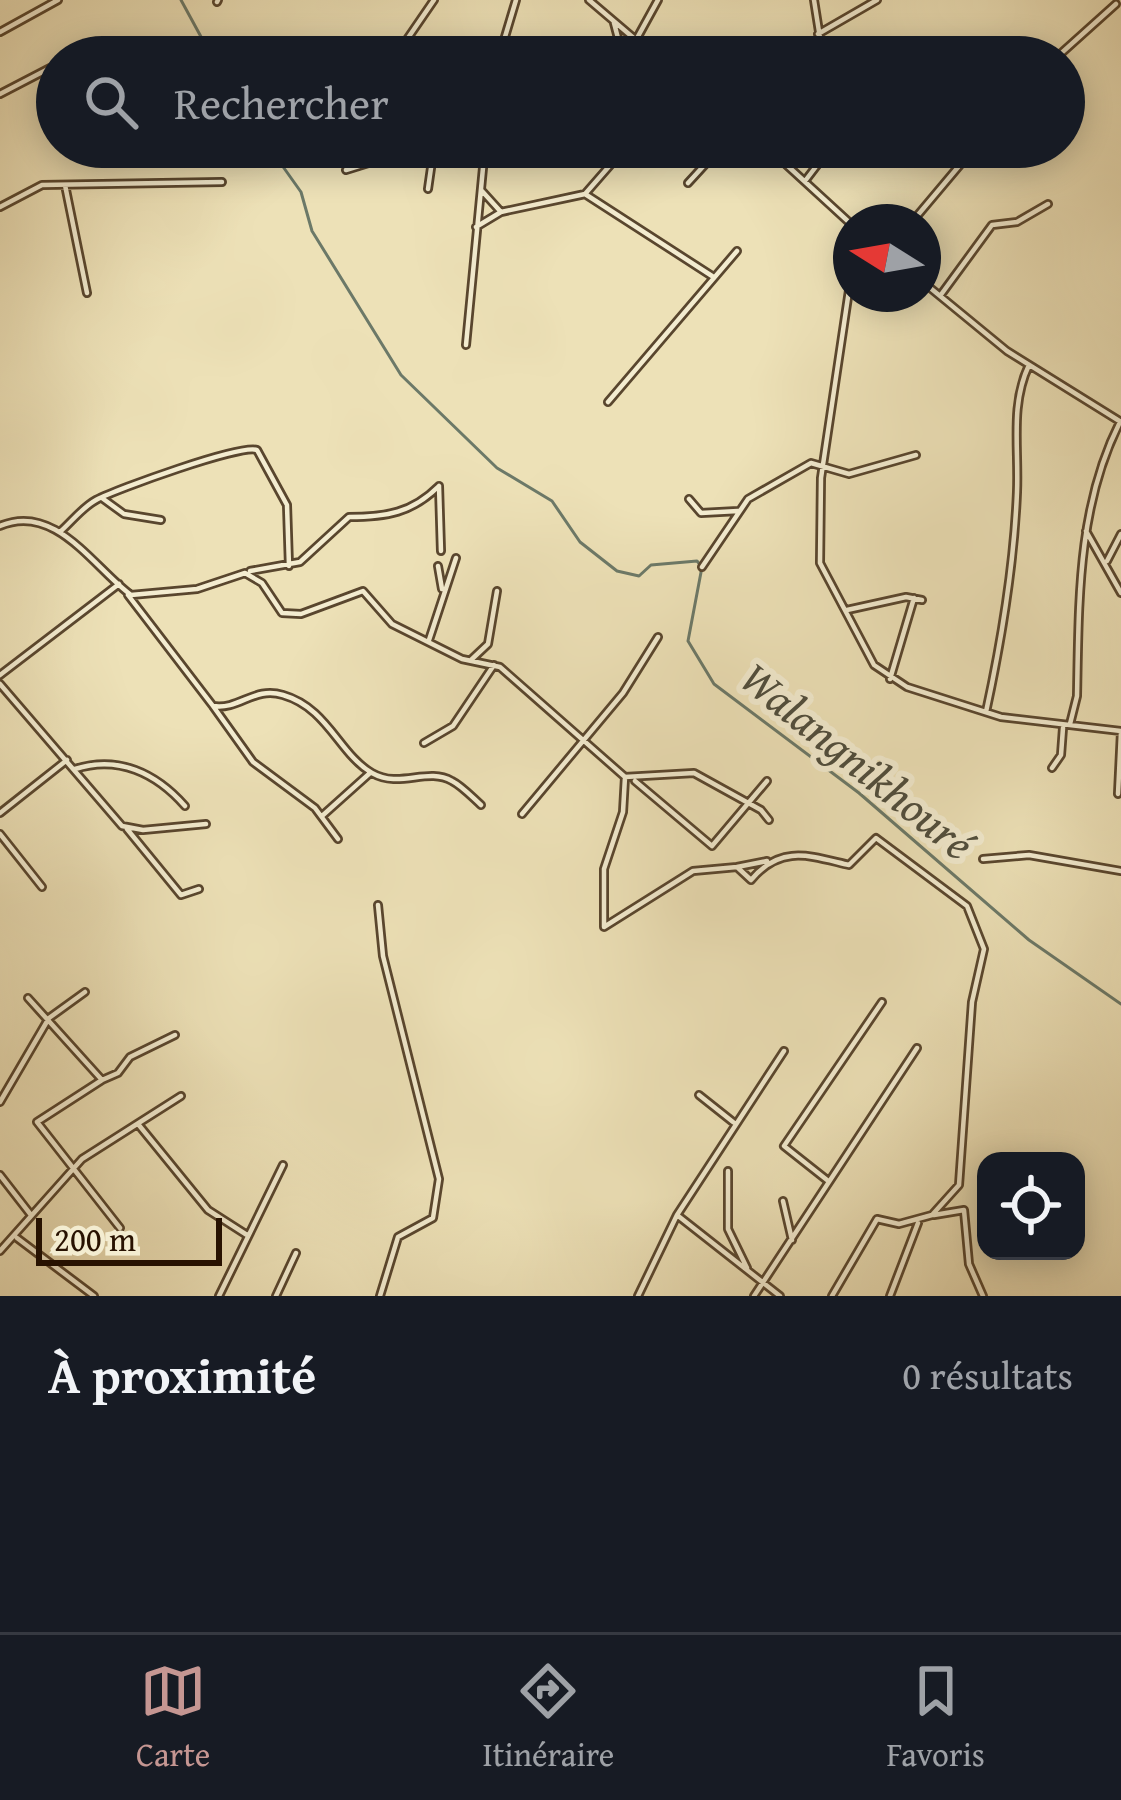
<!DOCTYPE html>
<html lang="fr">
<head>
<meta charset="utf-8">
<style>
  :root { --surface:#171b24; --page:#20242c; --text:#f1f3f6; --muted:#9ea1a6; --line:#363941; --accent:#c59692 }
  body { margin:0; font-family:"Gentium Book Plus",serif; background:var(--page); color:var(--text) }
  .controls { position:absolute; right:36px; bottom:36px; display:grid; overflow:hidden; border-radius:24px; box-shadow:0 6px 30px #0003 }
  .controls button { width:108px; height:108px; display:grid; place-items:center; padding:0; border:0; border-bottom:3px solid var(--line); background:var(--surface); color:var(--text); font:60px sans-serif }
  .compass { position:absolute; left:833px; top:204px; width:108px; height:108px; border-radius:50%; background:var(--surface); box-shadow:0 6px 30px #0003; rotate:281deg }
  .scale { position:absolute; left:36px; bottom:30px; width:186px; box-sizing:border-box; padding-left:12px; border:6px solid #281201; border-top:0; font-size:33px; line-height:42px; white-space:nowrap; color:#281201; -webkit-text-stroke:9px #f3ecd0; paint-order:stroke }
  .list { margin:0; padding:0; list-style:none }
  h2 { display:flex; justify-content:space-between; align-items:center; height:156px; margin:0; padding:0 48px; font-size:51px }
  h2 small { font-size:39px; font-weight:400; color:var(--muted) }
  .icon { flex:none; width:66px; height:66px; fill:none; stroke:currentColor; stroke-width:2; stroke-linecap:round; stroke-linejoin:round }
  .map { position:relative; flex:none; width:1121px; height:1296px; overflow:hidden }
  .search { position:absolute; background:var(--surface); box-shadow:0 6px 30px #0003; left:36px; right:36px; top:36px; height:132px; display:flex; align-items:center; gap:30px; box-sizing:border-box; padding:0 42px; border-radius:66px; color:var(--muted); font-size:45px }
  .sheet { height:336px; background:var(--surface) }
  nav { display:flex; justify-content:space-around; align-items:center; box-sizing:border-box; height:168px; border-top:3px solid var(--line); background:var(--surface); font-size:33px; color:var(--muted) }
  nav a { display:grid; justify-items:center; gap:6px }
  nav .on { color:var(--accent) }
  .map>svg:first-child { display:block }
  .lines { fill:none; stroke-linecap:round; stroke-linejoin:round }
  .stream { stroke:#6c7968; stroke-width:3 }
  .street-casing { stroke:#59462e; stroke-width:10 }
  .street { stroke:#f3ecd0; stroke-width:4.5 }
  .labels { text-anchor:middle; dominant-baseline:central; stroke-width:12; stroke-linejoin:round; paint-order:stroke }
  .water-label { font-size:45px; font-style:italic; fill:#504e3d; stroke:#f3ecd0 }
</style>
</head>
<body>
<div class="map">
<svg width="1121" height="1296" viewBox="0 0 1121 1296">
  <rect width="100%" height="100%" fill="#ede1b7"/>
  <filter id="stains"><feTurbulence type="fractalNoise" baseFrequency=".00167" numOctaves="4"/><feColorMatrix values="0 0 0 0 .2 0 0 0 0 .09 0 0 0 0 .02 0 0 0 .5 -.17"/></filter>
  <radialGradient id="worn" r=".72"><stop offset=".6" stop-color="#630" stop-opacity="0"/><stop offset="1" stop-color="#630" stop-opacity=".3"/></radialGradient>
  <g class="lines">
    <!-- stream -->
    <path class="stream" d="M 181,0 L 212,57
      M 269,147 L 301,192 L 312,231 L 401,375 L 497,468 L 552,501 L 580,542 L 617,571 L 639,576 L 651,565 L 697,561 L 702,567 L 688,641 L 714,684 L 859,793 L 1029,940 L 1121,1004"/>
    <defs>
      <path id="street" d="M 589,0 L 656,57
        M 814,0 L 823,57
        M 217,2 L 218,0
        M 614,23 L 623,57
        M 0,32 L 58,0
        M 818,34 L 877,0
        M 636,40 L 658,0
        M 405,57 L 399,51 L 434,0
        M 499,57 L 516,0
        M 1057,57 L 1116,4
        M 0,94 L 50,68
        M 767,147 L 851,224
        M 346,170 L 420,147
        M 805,181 L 831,147
        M 688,183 L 721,147
        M 65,185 L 87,293
        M 428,189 L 434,147
        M 482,191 L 501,212
        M 585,194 L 626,147
        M 0,207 L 42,185 L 222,182
        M 912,222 L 975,147
        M 476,227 L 501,212 L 585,194 L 712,276
        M 851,277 L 821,478 L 820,563 L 874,665 L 907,687 L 1001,717 L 1121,731
        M 923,282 L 1007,351 L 1121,422
        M 940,296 L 992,225 L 1017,222 L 1048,204
        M 466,345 L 485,147
        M 608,402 L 737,251
        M 439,486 L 441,551
        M 102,498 L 124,514 L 161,520
        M 689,499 L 701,513 L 738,511
        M 0,526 C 55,502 94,568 131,595 L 197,589 L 245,573 L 262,583 L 282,613 L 301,614 L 363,591 L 392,624 L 462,659 L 500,667 L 625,777 L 694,773 L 761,810 L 769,820
        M 61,531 C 72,521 83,507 96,500 C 117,489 241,444 257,450 L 287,505 L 289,566
        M 1086,531 L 1121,593
        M 1107,561 L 1121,534
        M 438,566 L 442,589
        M 702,567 L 748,499 L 811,463 L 849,474 L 916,455
        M 250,571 L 300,562 L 349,517 C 386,517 412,513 439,486
        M 128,595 L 213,706 C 240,710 254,686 283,695 C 328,708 339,754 372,773 C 400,789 427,767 452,781 C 462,786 472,797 481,805
        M 847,610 L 906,597 L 922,600
        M 429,640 L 456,558
        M 471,660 L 488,644 L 497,591
        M 0,675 L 119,584
        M 890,679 L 914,598
        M 0,684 L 122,826 L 143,830 L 206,824
        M 213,706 L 253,762 L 315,808 L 338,839
        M 986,712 C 1002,638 1014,567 1017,492 C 1019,448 1010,405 1029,365
        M 1070,724 L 1077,696 C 1079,602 1077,507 1120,422
        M 424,743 L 453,726 L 494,665
        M 1052,768 L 1061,755 L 1063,728
        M 75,769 C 118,755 156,773 185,806
        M 625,777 L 623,812 L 604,869 L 604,927 L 693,871 L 737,867 L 751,880 C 781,844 810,856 849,865 L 876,838 L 967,906 L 984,949 L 972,1002 L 959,1185 L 932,1215 L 899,1224 L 877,1219 L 832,1296
        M 635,781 L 712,846 L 767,781
        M 1118,794 L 1121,732
        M 0,813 L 67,760
        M 522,814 L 623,693 L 658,637
        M 322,816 L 370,773
        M 127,829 L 181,895 L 199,889
        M 0,834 L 42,887
        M 983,859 L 1029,855 L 1121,871
        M 737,867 L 767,861
        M 378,905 L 383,956 L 439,1179 L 433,1218 L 398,1237 L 380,1296
        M 28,998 L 102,1080 L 37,1122 L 120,1228
        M 102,1080 L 118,1073 L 130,1057 L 175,1035
        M 699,1095 L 733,1122
        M 0,1102 L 49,1018 L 85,992
        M 138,1124 L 208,1210 L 247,1235
        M 728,1171 L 728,1229 L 747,1268
        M 0,1175 L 31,1215
        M 827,1180 L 784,1146 L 882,1002
        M 783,1201 L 792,1240
        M 934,1215 L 964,1210 L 969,1264 L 983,1296
        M 17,1238 L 94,1296
        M 0,1251 L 82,1159 L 181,1096
        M 219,1296 L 283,1165
        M 276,1296 L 296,1253
        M 638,1296 L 677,1215
        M 754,1296 L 917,1048
        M 780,1296 L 677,1215 L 784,1051
        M 890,1296 L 918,1223"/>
    </defs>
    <!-- street casing -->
    <use href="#street" class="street-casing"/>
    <!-- street -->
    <use href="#street" class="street"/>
  </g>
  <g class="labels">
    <!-- water labels -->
    <g class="water-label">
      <text transform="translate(858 760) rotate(39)">Walangnikhouré</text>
    </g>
  </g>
  <rect width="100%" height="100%" filter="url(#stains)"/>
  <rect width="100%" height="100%" fill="url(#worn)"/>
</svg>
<div class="controls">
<button><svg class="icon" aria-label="locate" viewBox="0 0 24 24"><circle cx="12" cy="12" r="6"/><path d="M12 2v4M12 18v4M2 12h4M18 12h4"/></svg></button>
</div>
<svg class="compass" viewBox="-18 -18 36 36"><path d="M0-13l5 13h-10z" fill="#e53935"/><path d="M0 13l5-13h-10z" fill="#9ea1a6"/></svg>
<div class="scale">200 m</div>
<div class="search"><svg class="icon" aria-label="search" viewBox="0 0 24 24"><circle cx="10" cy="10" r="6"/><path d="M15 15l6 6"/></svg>Rechercher</div>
</div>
<section class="sheet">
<h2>À proximité<small>0 résultats</small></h2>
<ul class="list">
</ul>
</section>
<nav>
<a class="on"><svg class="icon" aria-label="map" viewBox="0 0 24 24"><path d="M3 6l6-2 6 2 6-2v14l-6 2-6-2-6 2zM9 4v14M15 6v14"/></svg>Carte</a>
<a><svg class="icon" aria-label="directions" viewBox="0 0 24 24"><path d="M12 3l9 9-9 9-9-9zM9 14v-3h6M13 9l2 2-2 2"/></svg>Itinéraire</a>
<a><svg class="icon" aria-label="saved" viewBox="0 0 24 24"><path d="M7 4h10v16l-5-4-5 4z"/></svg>Favoris</a>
</nav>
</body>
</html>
